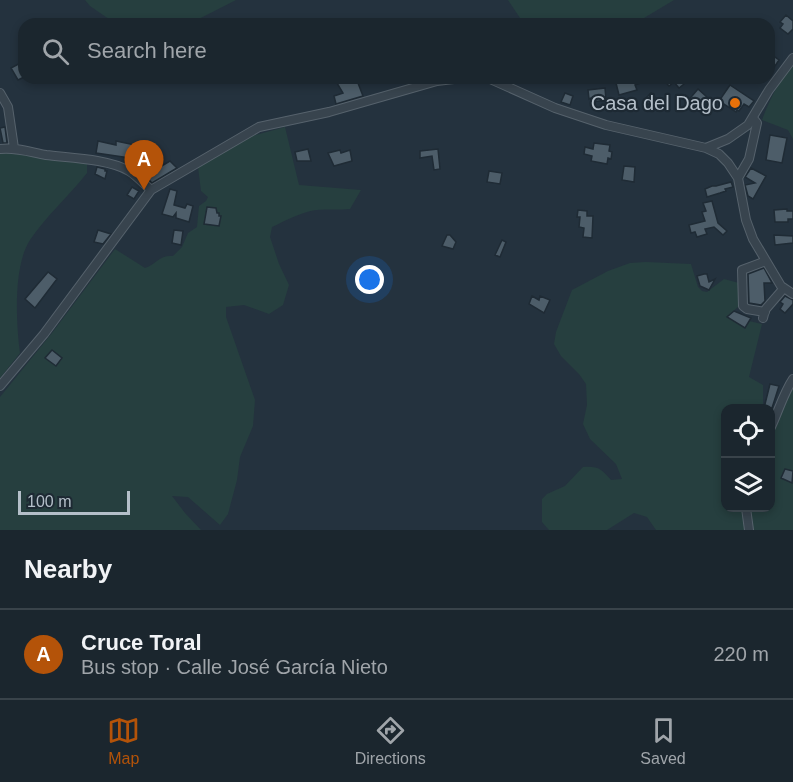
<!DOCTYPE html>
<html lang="en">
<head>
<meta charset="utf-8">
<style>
  :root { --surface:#1b262e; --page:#28323a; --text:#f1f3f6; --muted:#a0a5aa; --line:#39434a; --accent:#b45309 }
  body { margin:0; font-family:Helvetica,sans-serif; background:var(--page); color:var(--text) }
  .controls { position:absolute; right:18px; bottom:18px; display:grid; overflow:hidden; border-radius:12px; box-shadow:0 3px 9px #0003 }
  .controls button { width:54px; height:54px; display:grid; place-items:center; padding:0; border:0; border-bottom:2px solid var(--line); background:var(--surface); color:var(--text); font:30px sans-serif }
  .scale { position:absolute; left:18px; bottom:15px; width:112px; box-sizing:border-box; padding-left:6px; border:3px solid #b4bfc9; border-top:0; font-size:16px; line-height:21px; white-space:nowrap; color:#b4bfc9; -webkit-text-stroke:4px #1d2933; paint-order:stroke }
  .you { position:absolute; left:370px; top:280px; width:21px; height:21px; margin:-15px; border:4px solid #fff; border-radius:50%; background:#1a73e8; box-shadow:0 0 0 9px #1a73e833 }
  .badge { display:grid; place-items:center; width:39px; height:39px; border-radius:50%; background:var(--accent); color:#fff; font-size:20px; font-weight:700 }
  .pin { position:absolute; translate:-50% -50px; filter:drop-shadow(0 2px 3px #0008) }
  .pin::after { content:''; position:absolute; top:32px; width:21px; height:18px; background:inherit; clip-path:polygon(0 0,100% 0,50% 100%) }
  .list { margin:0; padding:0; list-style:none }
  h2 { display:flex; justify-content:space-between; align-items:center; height:78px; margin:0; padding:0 24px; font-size:26px }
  h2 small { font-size:20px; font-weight:400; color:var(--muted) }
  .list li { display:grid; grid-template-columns:39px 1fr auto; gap:18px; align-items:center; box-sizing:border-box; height:90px; padding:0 24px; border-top:2px solid var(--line) }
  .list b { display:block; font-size:22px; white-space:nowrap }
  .list p { margin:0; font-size:20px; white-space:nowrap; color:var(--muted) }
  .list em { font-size:20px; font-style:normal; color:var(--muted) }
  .icon { flex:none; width:33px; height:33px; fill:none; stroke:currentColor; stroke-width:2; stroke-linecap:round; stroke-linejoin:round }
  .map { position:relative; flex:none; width:793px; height:530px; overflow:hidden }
  .search { position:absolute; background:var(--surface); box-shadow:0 3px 9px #0003; left:18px; right:18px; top:18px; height:66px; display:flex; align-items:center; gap:15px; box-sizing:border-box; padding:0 21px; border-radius:18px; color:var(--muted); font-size:22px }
  .sheet { height:168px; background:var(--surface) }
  nav { display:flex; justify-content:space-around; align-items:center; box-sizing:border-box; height:84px; border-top:2px solid var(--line); background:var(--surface); font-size:16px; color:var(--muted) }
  nav a { display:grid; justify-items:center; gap:3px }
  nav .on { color:var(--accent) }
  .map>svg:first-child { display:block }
  .green { fill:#263f3f }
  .building { fill:#4d5d69; stroke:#1f2b35; stroke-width:1.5 }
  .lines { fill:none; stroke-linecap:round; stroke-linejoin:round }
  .street-casing { stroke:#56626c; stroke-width:10 }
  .street { stroke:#38444e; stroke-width:8 }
  .food-dot { fill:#e8710a; stroke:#1d2933; stroke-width:2 }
  .labels { text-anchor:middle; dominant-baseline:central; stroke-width:4.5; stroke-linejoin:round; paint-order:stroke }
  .poi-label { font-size:20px; fill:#b4bfc9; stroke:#1d2933; text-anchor:end }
</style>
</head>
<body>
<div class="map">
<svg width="793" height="530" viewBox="0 0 793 530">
  <rect width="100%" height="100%" fill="#24323e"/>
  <!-- green -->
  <path class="green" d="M 85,0 L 236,0 L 189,24 L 116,24 L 90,6 Z
    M 508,0 L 674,0 L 634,24 L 524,24 Z
    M 793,66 L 793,139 L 788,130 L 762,120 C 771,97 777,84 793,66 Z
    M 285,127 L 299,185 L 361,190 L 350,209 C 339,210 328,209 316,210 C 301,212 285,221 272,227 L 270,237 L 279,264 L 289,285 L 283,305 L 269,314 L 244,305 L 226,307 L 226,317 L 255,400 L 253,426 L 240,457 L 237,480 L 228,514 L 220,525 L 188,497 L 172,496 L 185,513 L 201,530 L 0,530 L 0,397 L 52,333 L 115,249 L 145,268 C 157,264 159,255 173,256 L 182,247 L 188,233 L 197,227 L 199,206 L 206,201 L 208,197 L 201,191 L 198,167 L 248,137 Z
    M 7,151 L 87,163 L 87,173 C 69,196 46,216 30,240 C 13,266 16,323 20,353 L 0,378 L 0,152 Z
    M 646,262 L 691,264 L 698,287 L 702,291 L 707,292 L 724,279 L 739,283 L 740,291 L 739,306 L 727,317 L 745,328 L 749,321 L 762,324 L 749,377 L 763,385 L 763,406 L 770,409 L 726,409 L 726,508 L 770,508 L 770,409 L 775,411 L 793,379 L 793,530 L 656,530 L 647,517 L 634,513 L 607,530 L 549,530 L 542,522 L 542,499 L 547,494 L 565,486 L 583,467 C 599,466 601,469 611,480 L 622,479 L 616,464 L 590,439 L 583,424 L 587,405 L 586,384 L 579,374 L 561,356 L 554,344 L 556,332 L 572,290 L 608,271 L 630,263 Z"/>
  <!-- building -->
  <path class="building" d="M 786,15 L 793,21 L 793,29 L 788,34 L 780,28 L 783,24 L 780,22 Z
    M 769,53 L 779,60 L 769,75 Z
    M 24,61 L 24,77 L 18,80 L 11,68 Z
    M 334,78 L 356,78 L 363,96 L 336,104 L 334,96 L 343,93 Z
    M 627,78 L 640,78 L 641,83 L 635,85 L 637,90 L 619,95 L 616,83 L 627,80 Z
    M 662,78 L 687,78 L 682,82 L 684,84 L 679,88 L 674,82 L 669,86 Z
    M 730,85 L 754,101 L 749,107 L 744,104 L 739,111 L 737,110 L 736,112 L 719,101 Z
    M 605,88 L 606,100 L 592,102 L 591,98 L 589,99 L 588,90 Z
    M 698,89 L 708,98 L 695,111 L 686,103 Z
    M 565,93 L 573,96 L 570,105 L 561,102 Z
    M 651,93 L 659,101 L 653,108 L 644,100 Z
    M 5,127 L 7,143 L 3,143 L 0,128 Z
    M 770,135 L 787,138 L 782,163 L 766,160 Z
    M 98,141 L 116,145 L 116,141 L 140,146 L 137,159 L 96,153 Z
    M 594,143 L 610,145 L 609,151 L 612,152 L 611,159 L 608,158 L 607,164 L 591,161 L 592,156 L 584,154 L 585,147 L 593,149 Z
    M 308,149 L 311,161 L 297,161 L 295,152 Z
    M 438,149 L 440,169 L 434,170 L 432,156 L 420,158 L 420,151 Z
    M 340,150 L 341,153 L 350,150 L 352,161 L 334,166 L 328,153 Z
    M 170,161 L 177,168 L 152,183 L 149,180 L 148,174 Z
    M 624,166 L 635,167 L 634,182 L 622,180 Z
    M 97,167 L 105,169 L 105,171 L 107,171 L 105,179 L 95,174 Z
    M 751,168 L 766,176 L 753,199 L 748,196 L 745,185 L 755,183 L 745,177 Z
    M 489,171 L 502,173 L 500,184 L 487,182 Z
    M 731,182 L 733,187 L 725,189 L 726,191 L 720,193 L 707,197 L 705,189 L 712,186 L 716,186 Z
    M 132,187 L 139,191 L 134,199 L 127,195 Z
    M 170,189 L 177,191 L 174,205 L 185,208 L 187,204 L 193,206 L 189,222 L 176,218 L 176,213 L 173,217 L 162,214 Z
    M 712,201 L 718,223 L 727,231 L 723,235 L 714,227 L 705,229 L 707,234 L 697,237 L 695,232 L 691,233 L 689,225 L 705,221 L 702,212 L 706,211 L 703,203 Z
    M 207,207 L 216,208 L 217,213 L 219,213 L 219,216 L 221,216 L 219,226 L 204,224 Z
    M 787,209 L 787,211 L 793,211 L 793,219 L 788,219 L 788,222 L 775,222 L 774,210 Z
    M 578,210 L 587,211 L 587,216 L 593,216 L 592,238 L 583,237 L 584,228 L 579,227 L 580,217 L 577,217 Z
    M 98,230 L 111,234 L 103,244 L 94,242 Z
    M 174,230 L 183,231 L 181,245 L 172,243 Z
    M 447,235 L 450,235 L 456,242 L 453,249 L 442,246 Z
    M 774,235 L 793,236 L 793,243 L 775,245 Z
    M 502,240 L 506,242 L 500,257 L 495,255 Z
    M 764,268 L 772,283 L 764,283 L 765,301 L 761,305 L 749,303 L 748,274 Z
    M 48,272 L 57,279 L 35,308 L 25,299 Z
    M 704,274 L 707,274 L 709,282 L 715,279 L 709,290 L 700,286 L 697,276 Z
    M 532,296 L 539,300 L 540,296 L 550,300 L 544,313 L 529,304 Z
    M 785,296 L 793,300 L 793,304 L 785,313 L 780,309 L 783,304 L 780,302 Z
    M 734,311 L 751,318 L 745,328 L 727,317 Z
    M 52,350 L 62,358 L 56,366 L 45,358 Z
    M 770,384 L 779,386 L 772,408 L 764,408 Z
    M 785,469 L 793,471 L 792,483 L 781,478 Z"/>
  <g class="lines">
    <defs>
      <path id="street" d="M 479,78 L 488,78 L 555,108 L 606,125 L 706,148 L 728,139 L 748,125 L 769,90 L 793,58
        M 0,93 L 8,107 L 14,148
        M 706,148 L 719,154 L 728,163 L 738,178 L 746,220 L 753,239 L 781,286 L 793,294
        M 0,149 C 16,147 30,152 46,155 C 70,158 109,159 129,171 C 137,176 144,184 151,190
        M 738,178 L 749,159 L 757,123 L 753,118
        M 765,312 L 747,309 L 743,306 L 742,270 L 766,261
        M 763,318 L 765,310 L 784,288
        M 0,386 L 44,334 L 151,190 L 259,127 L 329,112 L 437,81 L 462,78
        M 770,429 C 778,413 783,394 793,379
        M 746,508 L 749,530"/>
    </defs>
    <!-- street casing -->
    <use href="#street" class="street-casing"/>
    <!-- street -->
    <use href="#street" class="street"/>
  </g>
  <!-- markers -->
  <circle class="food-dot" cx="735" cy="103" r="6"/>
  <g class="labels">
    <!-- poi labels -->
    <g class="poi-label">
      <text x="723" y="103">Casa del Dago</text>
    </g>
  </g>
</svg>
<div class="controls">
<button><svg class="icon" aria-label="locate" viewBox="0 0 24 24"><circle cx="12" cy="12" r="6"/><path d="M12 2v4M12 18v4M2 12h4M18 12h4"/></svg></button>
<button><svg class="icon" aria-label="layers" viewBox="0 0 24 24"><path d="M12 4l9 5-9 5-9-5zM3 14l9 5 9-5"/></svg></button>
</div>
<div class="scale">100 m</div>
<div class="you"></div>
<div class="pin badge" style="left:144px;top:190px">A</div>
<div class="search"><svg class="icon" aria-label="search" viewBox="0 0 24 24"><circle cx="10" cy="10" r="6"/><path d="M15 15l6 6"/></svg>Search here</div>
</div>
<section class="sheet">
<h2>Nearby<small></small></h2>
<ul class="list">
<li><span class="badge">A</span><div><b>Cruce Toral</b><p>Bus stop · Calle José García Nieto</p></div><em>220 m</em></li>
</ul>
</section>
<nav>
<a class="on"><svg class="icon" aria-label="map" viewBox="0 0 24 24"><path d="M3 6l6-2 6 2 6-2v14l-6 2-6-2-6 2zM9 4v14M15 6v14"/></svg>Map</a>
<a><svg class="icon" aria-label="directions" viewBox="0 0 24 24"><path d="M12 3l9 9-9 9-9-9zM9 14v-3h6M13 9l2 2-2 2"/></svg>Directions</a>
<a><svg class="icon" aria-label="saved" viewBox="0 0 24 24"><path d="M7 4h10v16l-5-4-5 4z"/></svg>Saved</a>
</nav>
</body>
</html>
